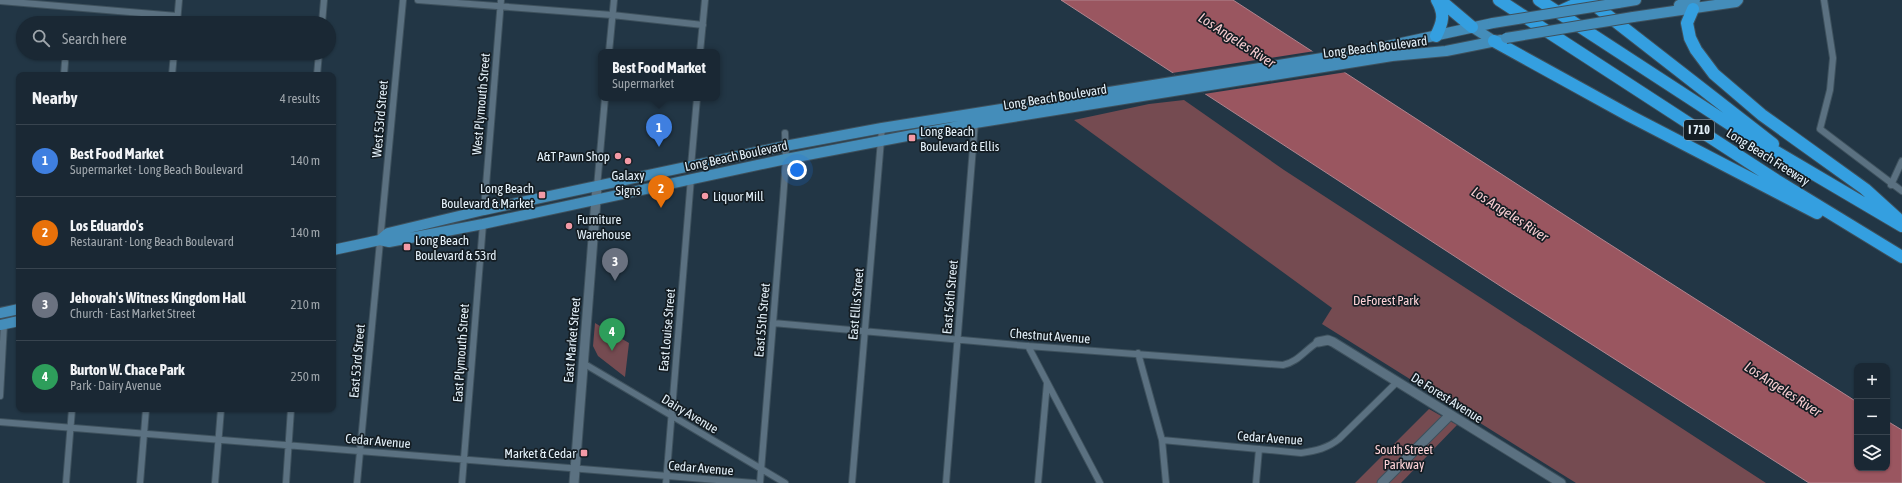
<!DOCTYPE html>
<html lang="en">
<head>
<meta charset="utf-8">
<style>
  :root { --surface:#1a2834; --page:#23303c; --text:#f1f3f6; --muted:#9fa6ac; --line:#38444f; --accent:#d93025 }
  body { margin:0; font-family:"Asap Condensed",sans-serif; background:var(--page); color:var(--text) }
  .controls { position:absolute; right:12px; bottom:12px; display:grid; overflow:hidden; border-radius:8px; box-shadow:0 1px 3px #0004 }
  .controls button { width:36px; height:36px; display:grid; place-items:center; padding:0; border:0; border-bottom:1px solid var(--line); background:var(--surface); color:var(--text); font:20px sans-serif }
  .you { position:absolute; left:797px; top:170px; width:14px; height:14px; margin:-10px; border:3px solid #fff; border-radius:50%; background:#1a73e8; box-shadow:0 0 0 6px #1a73e833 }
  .badge { display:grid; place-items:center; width:26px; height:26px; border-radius:50%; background:var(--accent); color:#fff; font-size:13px; font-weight:700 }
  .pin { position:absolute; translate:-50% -33px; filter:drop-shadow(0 1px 2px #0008) }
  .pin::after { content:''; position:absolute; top:21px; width:14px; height:12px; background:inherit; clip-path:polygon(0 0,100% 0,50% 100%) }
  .popup { position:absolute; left:598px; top:49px; width:122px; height:52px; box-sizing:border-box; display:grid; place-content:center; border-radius:8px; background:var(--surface); filter:drop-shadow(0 1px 3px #0005); font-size:13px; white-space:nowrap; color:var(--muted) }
  .popup b { font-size:15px; color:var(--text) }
  .popup::after { content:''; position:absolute; left:50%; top:100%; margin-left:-8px; border:8px solid transparent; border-top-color:var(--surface) }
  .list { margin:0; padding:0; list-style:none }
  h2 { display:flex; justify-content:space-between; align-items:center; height:52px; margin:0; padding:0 16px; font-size:17px }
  h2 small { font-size:13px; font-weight:400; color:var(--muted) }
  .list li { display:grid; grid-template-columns:26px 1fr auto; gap:12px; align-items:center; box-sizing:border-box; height:72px; padding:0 16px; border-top:1px solid var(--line) }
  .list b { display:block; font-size:15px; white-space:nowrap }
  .list p { margin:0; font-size:13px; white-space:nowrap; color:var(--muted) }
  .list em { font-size:13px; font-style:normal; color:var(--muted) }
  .icon { flex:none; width:22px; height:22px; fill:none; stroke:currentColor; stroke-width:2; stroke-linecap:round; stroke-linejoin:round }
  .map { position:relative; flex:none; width:1902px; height:483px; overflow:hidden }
  .search { position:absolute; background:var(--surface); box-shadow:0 1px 3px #0004; left:16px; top:16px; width:320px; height:44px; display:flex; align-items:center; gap:10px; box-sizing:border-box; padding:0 14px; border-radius:22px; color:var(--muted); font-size:15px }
  .panel { position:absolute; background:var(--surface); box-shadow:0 1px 3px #0004; left:16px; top:72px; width:320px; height:340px; border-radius:8px }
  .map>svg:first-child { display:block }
  .green { fill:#754b51 }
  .water { fill:#9a5660; stroke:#b0848e }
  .pier { fill:#223645 }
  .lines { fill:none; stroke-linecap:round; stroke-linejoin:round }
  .street-casing { stroke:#3e515d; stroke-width:8 }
  .secondary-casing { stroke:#3e515d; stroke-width:11 }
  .primary-casing { stroke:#3e515d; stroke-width:12 }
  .highway-casing { stroke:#3e515d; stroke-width:14 }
  .street { stroke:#5b7181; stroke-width:6 }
  .secondary { stroke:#5b7181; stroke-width:9 }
  .primary { stroke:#448dba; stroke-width:10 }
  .highway { stroke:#349fe0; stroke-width:12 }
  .primary-bridge-casing { stroke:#3e515d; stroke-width:12; stroke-linecap:butt }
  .primary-bridge { stroke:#448dba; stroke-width:10 }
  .poi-dot { fill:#f49aa6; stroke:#141d23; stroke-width:1.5 }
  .labels { text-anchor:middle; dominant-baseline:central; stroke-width:3.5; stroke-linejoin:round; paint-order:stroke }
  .shield { fill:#141d23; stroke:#a6b1ba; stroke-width:1 }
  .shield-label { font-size:12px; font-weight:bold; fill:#e4f1fa }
  .street-label { font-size:13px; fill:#e4f1fa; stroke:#141d23 }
  .poi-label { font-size:13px; fill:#e4f1fa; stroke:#141d23; text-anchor:start }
  .park-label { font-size:13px; fill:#fdd2d7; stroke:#141d23 }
  .water-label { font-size:14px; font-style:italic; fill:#f7cdd1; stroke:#141d23 }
</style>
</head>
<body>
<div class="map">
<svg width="1902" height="483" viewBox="0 0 1902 483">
  <rect width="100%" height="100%" fill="#223645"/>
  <!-- green -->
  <path class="green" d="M 1184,100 L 1284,170 L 1766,483 L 1576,483 L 1322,324 L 1332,308 L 1074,120 L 1149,104 Z
    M 595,323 L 629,343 L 625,377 L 598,356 L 593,346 Z
    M 1429,409 L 1457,425 L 1401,483 L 1355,483 Z"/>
  <!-- water -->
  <path class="water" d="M 1061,0 L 1233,0 L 1603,240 L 1857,402 L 1857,468 L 1887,468 L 1887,421 L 1902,430 L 1902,483 L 1809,483 L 1508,291 Z"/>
  <!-- pier -->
  <path class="pier" d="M 1315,51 L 1347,72 L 1204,94 L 1172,73 Z"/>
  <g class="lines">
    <defs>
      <path id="street" d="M 418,0 L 612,15 L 703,25
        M 1824,0 L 1833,58 L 1830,90 L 1820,129 L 1902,191
        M 0,1 L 177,16
        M 177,23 L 179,0
        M 322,23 L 324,0
        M 609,52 L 614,0
        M 700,52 L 705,0
        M 64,75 L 65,62
        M 172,75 L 174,53
        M 317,75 L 319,53
        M 691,166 L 697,98
        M 1891,185 L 1902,161
        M 597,187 L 605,98
        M 484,210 L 501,0
        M 773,323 L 1028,346 L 1283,365 C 1298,362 1305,350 1318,342
        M 1028,346 L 1100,483
        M 1138,353 L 1162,440 L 1166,483
        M 583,363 L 785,483
        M 0,396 L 4,324
        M 0,422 L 754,483
        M 1162,440 L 1301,453 C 1316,451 1328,448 1339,439 L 1397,382
        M 66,483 L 72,409
        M 140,483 L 146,409
        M 215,483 L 221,409
        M 286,483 L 291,409
        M 357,483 L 403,0
        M 462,483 L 483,224
        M 666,483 L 691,178
        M 760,483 L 783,200 L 786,159 L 785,133
        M 852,483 L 882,128
        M 946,483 L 975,122
        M 1038,483 L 1047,383
        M 1256,483 L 1259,449"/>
      <path id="secondary" d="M 1318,342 L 1328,340 L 1333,342 L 1561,483
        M 574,483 L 597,187
        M 1382,483 L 1450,415"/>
      <path id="primary" d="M 1618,3 L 1636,0
        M 1679,5 L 1692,3 L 1695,0
        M 1633,17 L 1736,2 L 1738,0
        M 1472,27 L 1494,41
        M 380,240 L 388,233 L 484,210 L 785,146 L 882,128 L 1360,52 L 1493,23
        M 333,250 L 380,240 L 389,242 L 483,224 L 786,159 L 975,123 L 1392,56 L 1446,51 L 1501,40
        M 0,313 L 19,309
        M 0,325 L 19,321"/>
      <path id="highway" d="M 1440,0 L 1472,27
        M 1499,0 L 1776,180 L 1902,257
        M 1539,0 L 1734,127 L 1902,226
        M 1588,0 L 1773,144
        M 1693,9 L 1687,23 L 1690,38 L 1696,50 L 1714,74 L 1762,115 L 1865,189 L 1897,218
        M 1561,11 L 1585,0
        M 1436,36 C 1443,22 1445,14 1437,0
        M 1494,41 L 1630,116 L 1817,213"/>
    </defs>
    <!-- street casing -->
    <use href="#street" class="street-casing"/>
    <!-- secondary casing -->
    <use href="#secondary" class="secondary-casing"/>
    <!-- primary casing -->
    <use href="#primary" class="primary-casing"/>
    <!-- highway casing -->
    <use href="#highway" class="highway-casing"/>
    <!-- street -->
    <use href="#street" class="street"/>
    <!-- secondary -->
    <use href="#secondary" class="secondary"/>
    <!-- primary -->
    <use href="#primary" class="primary"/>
    <!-- highway -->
    <use href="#highway" class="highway"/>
    <defs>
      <path id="primary-bridge" d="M 1493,23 L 1618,3
        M 1506,38 L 1633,17"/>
    </defs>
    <!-- primary-bridge casing -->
    <use href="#primary-bridge" class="primary-bridge-casing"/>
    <!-- primary-bridge -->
    <use href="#primary-bridge" class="primary-bridge"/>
  </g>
  <!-- markers -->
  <g class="poi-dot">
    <rect x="908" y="134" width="8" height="8" rx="2"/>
    <circle cx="618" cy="156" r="4"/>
    <circle cx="628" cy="161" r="4"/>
    <rect x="538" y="191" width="8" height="8" rx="2"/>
    <circle cx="705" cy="196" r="4"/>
    <circle cx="569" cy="226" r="4"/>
    <rect x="403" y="243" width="8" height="8" rx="2"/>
    <rect x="580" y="449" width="8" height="8" rx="2"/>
  </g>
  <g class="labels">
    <!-- shield labels -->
    <rect class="shield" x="1684" y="120" width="30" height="20" rx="3"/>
    <g class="shield-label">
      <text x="1699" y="130">I 710</text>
    </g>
    <!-- street labels -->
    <g class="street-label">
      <text transform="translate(1375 47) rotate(-7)">Long Beach Boulevard</text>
      <text transform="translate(1055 97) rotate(-9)">Long Beach Boulevard</text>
      <text transform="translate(481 104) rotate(-85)">West Plymouth Street</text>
      <text transform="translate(380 119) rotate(-85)">West 53rd Street</text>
      <text transform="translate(736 156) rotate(-12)">Long Beach Boulevard</text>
      <text transform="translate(1768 157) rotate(32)">Long Beach Freeway</text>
      <text transform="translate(950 297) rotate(-85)">East 56th Street</text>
      <text transform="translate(856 304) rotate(-85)">East Ellis Street</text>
      <text transform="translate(762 320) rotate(-85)">East 55th Street</text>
      <text transform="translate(667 330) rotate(-85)">East Louise Street</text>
      <text transform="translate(1050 336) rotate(4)">Chestnut Avenue</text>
      <text transform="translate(572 340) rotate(-85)">East Market Street</text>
      <text transform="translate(461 353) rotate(-86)">East Plymouth Street</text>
      <text transform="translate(357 361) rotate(-85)">East 53rd Street</text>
      <text transform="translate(1447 398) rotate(32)">De Forest Avenue</text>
      <text transform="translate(690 414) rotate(31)">Dairy Avenue</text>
      <text transform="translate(1270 438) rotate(4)">Cedar Avenue</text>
      <text transform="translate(378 441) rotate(5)">Cedar Avenue</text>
      <text transform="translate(701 468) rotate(5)">Cedar Avenue</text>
    </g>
    <!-- poi labels -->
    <g class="poi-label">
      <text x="920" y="131">Long Beach<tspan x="920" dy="15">Boulevard &amp; Ellis</tspan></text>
      <text x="610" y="156" text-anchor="end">A&amp;T Pawn Shop</text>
      <text x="628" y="175" text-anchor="middle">Galaxy<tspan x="628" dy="15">Signs</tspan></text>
      <text x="534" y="188" text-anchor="end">Long Beach<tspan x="534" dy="15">Boulevard &amp; Market</tspan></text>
      <text x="713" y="196">Liquor Mill</text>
      <text x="577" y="219">Furniture<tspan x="577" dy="15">Warehouse</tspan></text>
      <text x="415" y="240">Long Beach<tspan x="415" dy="15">Boulevard &amp; 53rd</tspan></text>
      <text x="576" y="453" text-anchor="end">Market &amp; Cedar</text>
    </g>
    <!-- park labels -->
    <g class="park-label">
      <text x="1386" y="300">DeForest Park</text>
      <text x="1404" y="449">South Street<tspan x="1404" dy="15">Parkway</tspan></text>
    </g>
    <!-- water labels -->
    <g class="water-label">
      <text transform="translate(1237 40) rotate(33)">Los Angeles River</text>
      <text transform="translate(1510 214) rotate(33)">Los Angeles River</text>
      <text transform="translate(1783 389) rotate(33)">Los Angeles River</text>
    </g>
  </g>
</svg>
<div class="controls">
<button>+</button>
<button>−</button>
<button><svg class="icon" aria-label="layers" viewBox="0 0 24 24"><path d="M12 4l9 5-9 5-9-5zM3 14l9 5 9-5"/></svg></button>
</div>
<div class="you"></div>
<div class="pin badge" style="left:659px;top:147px;background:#3f7fe0">1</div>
<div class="popup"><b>Best Food Market</b>Supermarket</div>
<div class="pin badge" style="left:661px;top:208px;background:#e8710a">2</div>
<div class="pin badge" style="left:615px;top:281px;background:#6b7280">3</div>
<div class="pin badge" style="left:612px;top:351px;background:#2e9e5b">4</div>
<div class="search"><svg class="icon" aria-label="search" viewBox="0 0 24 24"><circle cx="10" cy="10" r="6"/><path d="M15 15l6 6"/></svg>Search here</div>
<section class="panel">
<h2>Nearby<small>4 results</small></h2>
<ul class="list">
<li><span class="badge" style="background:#3f7fe0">1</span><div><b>Best Food Market</b><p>Supermarket · Long Beach Boulevard</p></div><em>140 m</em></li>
<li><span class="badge" style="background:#e8710a">2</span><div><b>Los Eduardo's</b><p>Restaurant · Long Beach Boulevard</p></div><em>140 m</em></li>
<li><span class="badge" style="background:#6b7280">3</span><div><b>Jehovah's Witness Kingdom Hall</b><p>Church · East Market Street</p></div><em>210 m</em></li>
<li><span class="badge" style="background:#2e9e5b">4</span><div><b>Burton W. Chace Park</b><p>Park · Dairy Avenue</p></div><em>250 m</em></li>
</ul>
</section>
</div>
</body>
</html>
